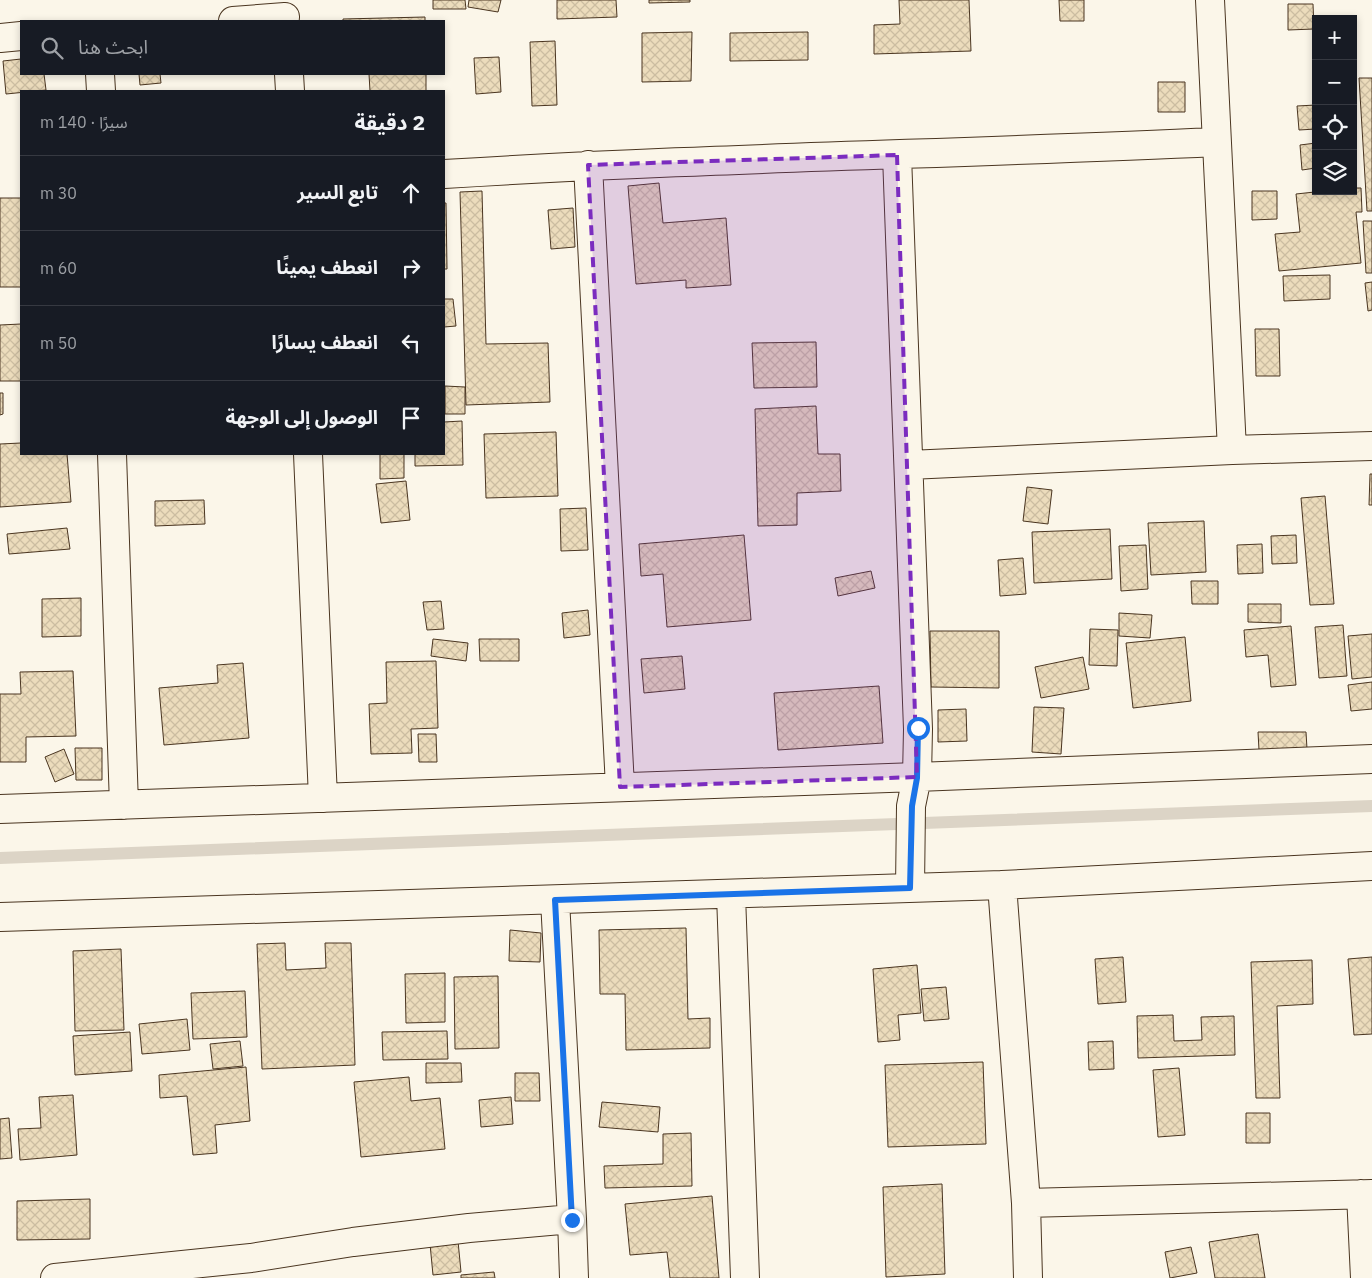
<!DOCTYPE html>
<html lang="ar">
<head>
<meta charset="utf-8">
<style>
  :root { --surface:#171b24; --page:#20242c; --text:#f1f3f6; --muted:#9ea1a6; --line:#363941 }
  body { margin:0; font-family:"IBM Plex Sans","Noto Sans Arabic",sans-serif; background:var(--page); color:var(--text); direction:rtl }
  .controls { position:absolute; right:15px; top:15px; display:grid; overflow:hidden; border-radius:0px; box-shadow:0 2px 8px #0003 }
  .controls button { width:45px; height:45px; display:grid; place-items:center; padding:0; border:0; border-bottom:1px solid var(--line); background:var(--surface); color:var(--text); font:25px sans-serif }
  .stop { position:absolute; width:15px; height:15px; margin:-11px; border:4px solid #1a73e8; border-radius:50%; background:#fff }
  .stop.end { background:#1a73e8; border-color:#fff; box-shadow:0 1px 5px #0008 }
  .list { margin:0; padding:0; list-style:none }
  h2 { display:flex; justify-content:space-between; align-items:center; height:65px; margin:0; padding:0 20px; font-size:21px }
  h2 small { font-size:16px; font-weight:400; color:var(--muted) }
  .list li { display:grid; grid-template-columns:32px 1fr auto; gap:15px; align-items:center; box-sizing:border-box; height:75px; padding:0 20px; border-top:1px solid var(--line) }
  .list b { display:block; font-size:19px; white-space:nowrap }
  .list em { font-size:16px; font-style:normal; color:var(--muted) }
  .icon { flex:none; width:28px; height:28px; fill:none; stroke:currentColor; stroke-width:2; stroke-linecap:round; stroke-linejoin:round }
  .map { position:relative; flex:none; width:1372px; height:1278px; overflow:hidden; direction:ltr }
  .search { position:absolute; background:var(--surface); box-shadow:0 2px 8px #0003; left:20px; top:20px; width:425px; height:55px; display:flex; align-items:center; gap:12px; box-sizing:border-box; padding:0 18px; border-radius:0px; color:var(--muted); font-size:19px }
  .panel { position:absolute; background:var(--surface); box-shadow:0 2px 8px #0003; left:20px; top:90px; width:425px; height:365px; border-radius:0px; direction:rtl }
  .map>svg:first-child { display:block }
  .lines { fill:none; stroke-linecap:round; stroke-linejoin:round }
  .stream { stroke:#dcd4c6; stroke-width:12 }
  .building { fill:url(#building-cross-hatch); stroke:#4a3520 }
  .street-casing { stroke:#4a3520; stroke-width:30 }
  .street { stroke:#fbf6e9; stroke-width:28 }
  .route { stroke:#1a73e8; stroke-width:6 }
  .marked { fill:#7b2cbf; fill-opacity:0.2; stroke:#7b2cbf; stroke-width:4; stroke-dasharray:10 6; stroke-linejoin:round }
</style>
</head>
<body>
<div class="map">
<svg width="1372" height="1278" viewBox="0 0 1372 1278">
  <defs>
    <pattern id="building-cross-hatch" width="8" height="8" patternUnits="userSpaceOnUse" patternTransform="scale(1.25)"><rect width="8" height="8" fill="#ecdcbc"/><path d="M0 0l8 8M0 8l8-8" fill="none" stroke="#ccbda1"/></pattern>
  </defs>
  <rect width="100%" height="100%" fill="#fbf6e9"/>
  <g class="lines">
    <!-- stream -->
    <path class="stream" d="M 0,858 L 1372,806"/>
  </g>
  <!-- building -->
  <path class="building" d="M 433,0 L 465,0 L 466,9 L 433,9 Z
    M 469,0 L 501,0 L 498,12 L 468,7 Z
    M 557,0 L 616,0 L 617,17 L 557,19 Z
    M 649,0 L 690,0 L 690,2 L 649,3 Z
    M 899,0 L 969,0 L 971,51 L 874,54 L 874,25 L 900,24 Z
    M 1059,0 L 1084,0 L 1084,21 L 1060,21 Z
    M 1288,4 L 1313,4 L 1314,29 L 1288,30 Z
    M 425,17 L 425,21 L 343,21 L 343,19 Z
    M 692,32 L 691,81 L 642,82 L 642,33 Z
    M 808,32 L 808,60 L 730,61 L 730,33 Z
    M 555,41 L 557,105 L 532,106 L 530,42 Z
    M 499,57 L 501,92 L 476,94 L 474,58 Z
    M 21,59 L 21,74 L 44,74 L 46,90 L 6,94 L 3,61 Z
    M 139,74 L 160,74 L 161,83 L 140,85 Z
    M 369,74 L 426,74 L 426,91 L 370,91 Z
    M 1359,78 L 1372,78 L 1372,211 L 1367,211 Z
    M 1158,82 L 1185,82 L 1185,112 L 1158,112 Z
    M 1316,105 L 1316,129 L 1299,130 L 1297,106 Z
    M 1316,143 L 1316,168 L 1302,170 L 1300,145 Z
    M 659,183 L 663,223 L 726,218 L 731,285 L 686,288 L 686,280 L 636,284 L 628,186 Z
    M 1353,188 L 1361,188 L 1362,212 L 1356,212 L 1361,263 L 1279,271 L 1275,234 L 1300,232 L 1296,194 L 1324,191 L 1353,191 Z
    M 482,191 L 486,344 L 548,343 L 550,402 L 466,405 L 460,192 Z
    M 1252,191 L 1277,191 L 1277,219 L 1252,220 Z
    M 0,198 L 21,198 L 21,287 L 0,287 Z
    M 444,203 L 446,203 L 447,269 L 444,269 Z
    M 573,208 L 575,247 L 551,249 L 548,210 Z
    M 1363,221 L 1372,221 L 1372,273 L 1366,273 Z
    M 1330,275 L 1330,299 L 1284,301 L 1283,276 Z
    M 1372,282 L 1372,310 L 1368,311 L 1365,283 Z
    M 444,299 L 453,299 L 456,326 L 444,327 Z
    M 21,324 L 21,381 L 0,381 L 0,325 Z
    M 1255,329 L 1279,329 L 1280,376 L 1256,376 Z
    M 816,342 L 817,387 L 754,388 L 752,343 Z
    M 445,386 L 465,387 L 465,414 L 445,414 Z
    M 0,393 L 3,393 L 3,414 L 0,415 Z
    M 816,406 L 818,454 L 840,454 L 841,491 L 797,493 L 797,525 L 758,526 L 755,409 Z
    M 462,421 L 463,465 L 415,466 L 415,454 L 444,454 L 444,422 Z
    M 556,432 L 558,496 L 486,498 L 484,434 Z
    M 21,443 L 21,454 L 67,454 L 71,502 L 0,507 L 0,444 Z
    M 380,454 L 404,454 L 404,478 L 380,479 Z
    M 1370,474 L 1372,474 L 1372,505 L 1369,505 Z
    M 406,481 L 410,520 L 381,523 L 376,484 Z
    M 1027,487 L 1052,490 L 1048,524 L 1023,521 Z
    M 1325,496 L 1334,604 L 1310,605 L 1301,498 Z
    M 204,500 L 205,524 L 155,526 L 155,501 Z
    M 586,508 L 588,550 L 561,551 L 560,509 Z
    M 1204,521 L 1206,572 L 1151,575 L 1148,523 Z
    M 67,528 L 70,549 L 9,554 L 7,534 Z
    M 1110,529 L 1112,579 L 1034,583 L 1032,532 Z
    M 744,535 L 751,620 L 667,627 L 663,574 L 641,576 L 639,544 Z
    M 1296,535 L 1297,563 L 1272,564 L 1271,536 Z
    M 1262,544 L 1263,573 L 1238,574 L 1237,545 Z
    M 1146,545 L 1148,589 L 1121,591 L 1119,546 Z
    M 1023,558 L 1026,594 L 1000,596 L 998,560 Z
    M 871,571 L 875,588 L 838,596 L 835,578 Z
    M 1191,581 L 1218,581 L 1218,604 L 1192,604 Z
    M 81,598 L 81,636 L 42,637 L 42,599 Z
    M 441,601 L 444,629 L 427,630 L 423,602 Z
    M 1248,604 L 1281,604 L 1281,623 L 1248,622 Z
    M 588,610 L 590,635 L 564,638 L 562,613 Z
    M 1119,613 L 1152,615 L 1150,638 L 1119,636 Z
    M 1343,625 L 1347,676 L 1319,678 L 1315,627 Z
    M 1291,626 L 1296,685 L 1271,687 L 1268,655 L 1246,657 L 1244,630 Z
    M 1090,629 L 1118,630 L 1117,666 L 1089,665 Z
    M 930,631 L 999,631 L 999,688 L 931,687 Z
    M 1372,634 L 1372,677 L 1352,679 L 1348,636 Z
    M 1185,637 L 1191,701 L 1133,708 L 1126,643 Z
    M 433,639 L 468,643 L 466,661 L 431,656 Z
    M 479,639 L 519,639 L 519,661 L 480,661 Z
    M 682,656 L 685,689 L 644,693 L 641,659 Z
    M 1083,657 L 1089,689 L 1041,698 L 1035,667 Z
    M 436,661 L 438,728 L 411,729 L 412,753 L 371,754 L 369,704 L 387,703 L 386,662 Z
    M 243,663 L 249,738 L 164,745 L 159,688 L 218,683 L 217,665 Z
    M 73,671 L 76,736 L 26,737 L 26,762 L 0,762 L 0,694 L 21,694 L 20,672 Z
    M 1372,682 L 1372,709 L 1351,711 L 1348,685 Z
    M 879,686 L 883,743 L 778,750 L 774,693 Z
    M 1034,707 L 1064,708 L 1061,754 L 1032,752 Z
    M 966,709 L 967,741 L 938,742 L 938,710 Z
    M 1258,732 L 1306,732 L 1307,749 L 1259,750 Z
    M 418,734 L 436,734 L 437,762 L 419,762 Z
    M 75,748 L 102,748 L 102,780 L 76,780 Z
    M 64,749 L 74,774 L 55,782 L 45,757 Z
    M 686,928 L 688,1019 L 710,1018 L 710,1048 L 626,1050 L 625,994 L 600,994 L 599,930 Z
    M 510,930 L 541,933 L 540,962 L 509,961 Z
    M 285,943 L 286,970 L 326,968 L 325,943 L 351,943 L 355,1065 L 262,1069 L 257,944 Z
    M 121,949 L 124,1030 L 75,1031 L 73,951 Z
    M 1123,957 L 1126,1002 L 1098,1004 L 1095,959 Z
    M 1372,957 L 1372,1034 L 1354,1035 L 1348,959 Z
    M 1312,960 L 1313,1004 L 1277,1006 L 1280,1098 L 1256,1098 L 1251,962 Z
    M 917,965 L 921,1013 L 898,1015 L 900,1040 L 878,1042 L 873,969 Z
    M 445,973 L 445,1022 L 406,1023 L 405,974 Z
    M 498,976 L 499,1048 L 455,1049 L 454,977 Z
    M 946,987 L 949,1019 L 924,1021 L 921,989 Z
    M 245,991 L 247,1037 L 193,1039 L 191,993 Z
    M 1173,1015 L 1174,1041 L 1202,1040 L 1201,1017 L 1234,1016 L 1235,1055 L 1138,1058 L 1137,1016 Z
    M 187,1019 L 190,1050 L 142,1054 L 139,1024 Z
    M 447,1031 L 448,1059 L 383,1060 L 382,1032 Z
    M 130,1032 L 132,1071 L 75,1075 L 73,1036 Z
    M 240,1041 L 243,1066 L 213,1069 L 210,1044 Z
    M 1113,1041 L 1114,1069 L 1089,1070 L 1088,1042 Z
    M 983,1062 L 986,1144 L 888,1147 L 885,1065 Z
    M 426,1063 L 461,1063 L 462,1082 L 426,1083 Z
    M 246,1067 L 250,1121 L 215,1125 L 217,1153 L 193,1155 L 187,1096 L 160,1098 L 159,1075 Z
    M 1179,1068 L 1185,1135 L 1158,1137 L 1153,1070 Z
    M 515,1073 L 539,1073 L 540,1101 L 515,1101 Z
    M 409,1077 L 411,1101 L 440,1098 L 445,1149 L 361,1157 L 354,1082 Z
    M 73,1095 L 77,1155 L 20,1160 L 18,1129 L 41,1128 L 39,1097 Z
    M 511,1097 L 513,1124 L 481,1127 L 479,1100 Z
    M 602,1102 L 660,1107 L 658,1132 L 599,1127 Z
    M 1246,1113 L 1270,1113 L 1270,1143 L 1246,1143 Z
    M 9,1118 L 12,1158 L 0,1159 L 0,1119 Z
    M 691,1133 L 692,1186 L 605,1188 L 604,1166 L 663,1164 L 663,1134 Z
    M 942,1184 L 945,1274 L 886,1277 L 883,1187 Z
    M 712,1196 L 719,1278 L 670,1278 L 667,1252 L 630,1255 L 625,1204 Z
    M 90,1199 L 90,1239 L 17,1240 L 17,1201 Z
    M 1258,1234 L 1265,1278 L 1215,1278 L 1209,1242 Z
    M 458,1241 L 461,1272 L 433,1275 L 430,1244 Z
    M 1191,1247 L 1197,1273 L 1170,1278 L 1165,1252 Z
    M 494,1272 L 495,1278 L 461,1278 L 461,1275 Z"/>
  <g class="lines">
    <defs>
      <path id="street" d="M 1210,0 L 1232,450
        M 233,21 L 285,17
        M 0,38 L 21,36
        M 100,74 L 101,91
        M 289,74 L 290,91
        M 897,155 L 918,729 L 917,777 L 911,806 L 910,888
        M 588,165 L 620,787
        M 444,174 C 701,158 959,154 1216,142
        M 112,454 L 124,805
        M 308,454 L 323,798
        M 909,465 L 1232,450 L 1372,446
        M 0,809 L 917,777 L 1372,759
        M 1002,885 L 1026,1203 L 1028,1278
        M 731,895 L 745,1278
        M 555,900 L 572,1219 L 574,1278
        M 0,917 L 1002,885 L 1372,866
        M 1361,1194 L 1365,1278
        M 1026,1203 L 1372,1194
        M 55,1278 L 251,1258 L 353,1242 L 469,1228 L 572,1219"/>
    </defs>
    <!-- street casing -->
    <use href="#street" class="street-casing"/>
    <!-- street -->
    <use href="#street" class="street"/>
  </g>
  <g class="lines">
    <!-- route -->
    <path class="route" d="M 572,1220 L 555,900 L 910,888 L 912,806 L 917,778 L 918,728"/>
  </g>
  <!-- marked area -->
  <path class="marked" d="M 897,155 L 917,777 L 620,787 L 588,165 Z"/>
</svg>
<div class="controls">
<button>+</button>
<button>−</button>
<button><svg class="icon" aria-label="locate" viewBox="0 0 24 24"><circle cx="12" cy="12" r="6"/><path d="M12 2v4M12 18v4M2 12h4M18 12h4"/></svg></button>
<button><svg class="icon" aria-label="layers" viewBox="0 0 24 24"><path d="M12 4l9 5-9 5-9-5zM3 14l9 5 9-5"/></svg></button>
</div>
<div class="stop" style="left:918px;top:728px"></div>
<div class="stop end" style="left:572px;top:1220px"></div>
<div class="search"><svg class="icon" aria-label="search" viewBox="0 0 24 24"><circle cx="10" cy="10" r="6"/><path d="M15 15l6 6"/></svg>ابحث هنا</div>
<section class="panel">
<h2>2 دقيقة<small>سيرًا · 140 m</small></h2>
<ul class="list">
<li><svg class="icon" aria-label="ahead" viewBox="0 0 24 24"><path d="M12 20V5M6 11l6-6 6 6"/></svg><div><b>تابع السير</b></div><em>30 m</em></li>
<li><svg class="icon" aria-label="right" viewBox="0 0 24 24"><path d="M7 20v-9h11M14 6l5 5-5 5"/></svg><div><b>انعطف يمينًا</b></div><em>60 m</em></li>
<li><svg class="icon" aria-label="left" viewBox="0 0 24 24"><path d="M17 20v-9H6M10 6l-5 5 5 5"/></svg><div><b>انعطف يسارًا</b></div><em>50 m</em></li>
<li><svg class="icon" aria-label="arrive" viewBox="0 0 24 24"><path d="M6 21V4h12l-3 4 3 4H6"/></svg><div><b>الوصول إلى الوجهة</b></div></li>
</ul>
</section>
</div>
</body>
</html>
